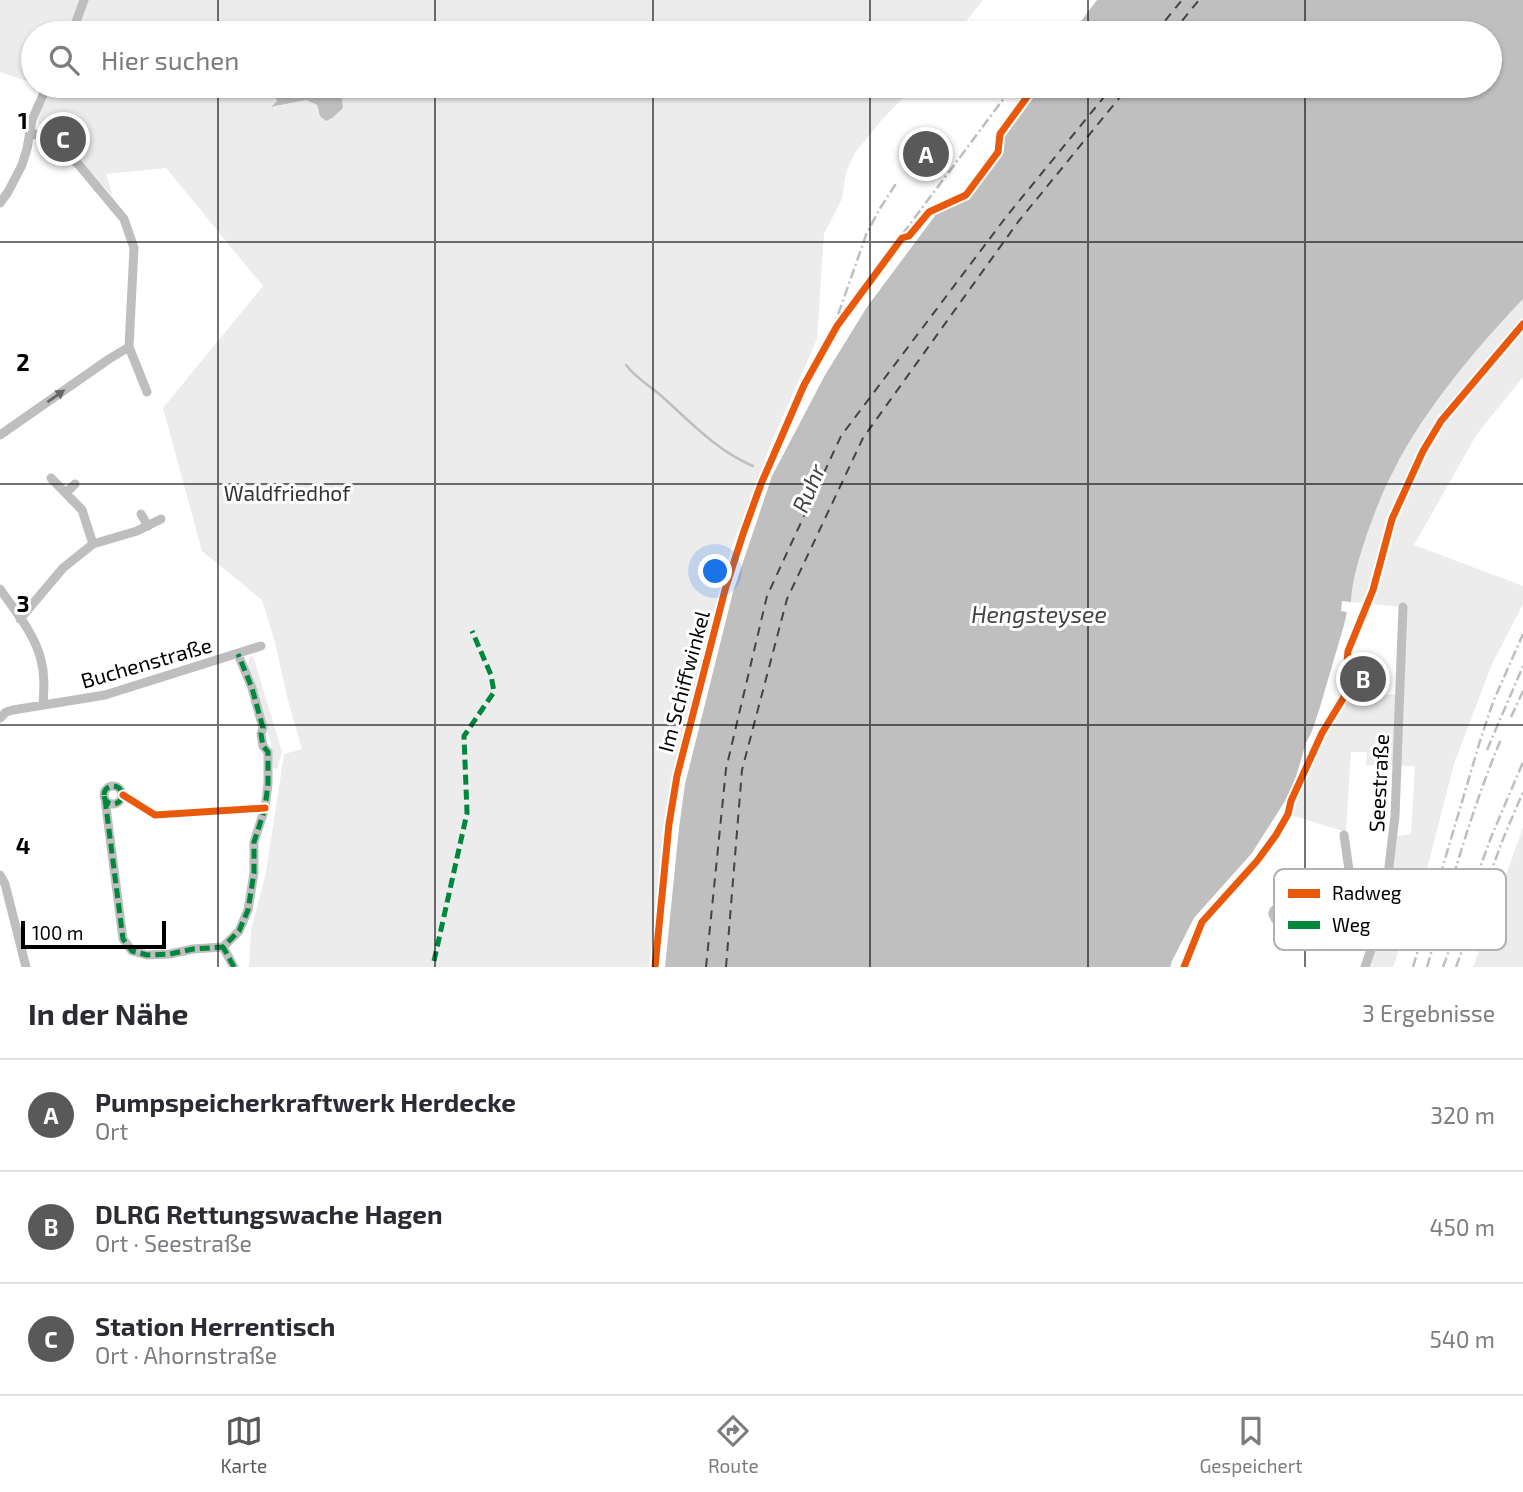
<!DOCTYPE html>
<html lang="de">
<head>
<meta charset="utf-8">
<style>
  :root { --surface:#fff; --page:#f7f7f7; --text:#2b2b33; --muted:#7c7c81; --line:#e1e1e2; --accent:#595959 }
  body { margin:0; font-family:"Exo 2",sans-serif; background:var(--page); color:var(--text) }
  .scale { position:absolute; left:21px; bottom:18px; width:145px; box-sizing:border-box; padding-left:7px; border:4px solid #000; border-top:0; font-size:19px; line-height:24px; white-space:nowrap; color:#000; -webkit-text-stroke:5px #fff; paint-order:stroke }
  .you { position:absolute; left:716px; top:572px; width:24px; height:24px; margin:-18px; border:5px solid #fff; border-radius:50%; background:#1a73e8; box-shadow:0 0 0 10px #1a73e833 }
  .badge { display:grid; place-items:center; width:46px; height:46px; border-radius:50%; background:var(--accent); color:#fff; font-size:23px; font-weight:700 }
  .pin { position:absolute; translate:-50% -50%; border:4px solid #fff; box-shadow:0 2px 7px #0006 }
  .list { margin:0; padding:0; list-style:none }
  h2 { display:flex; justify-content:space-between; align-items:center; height:91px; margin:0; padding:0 28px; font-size:30px }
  h2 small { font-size:23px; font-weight:400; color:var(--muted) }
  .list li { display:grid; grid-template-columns:46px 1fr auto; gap:21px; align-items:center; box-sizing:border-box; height:112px; padding:0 28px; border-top:2px solid var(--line) }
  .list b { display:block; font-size:26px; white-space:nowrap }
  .list p { margin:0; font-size:23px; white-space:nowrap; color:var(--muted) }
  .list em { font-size:23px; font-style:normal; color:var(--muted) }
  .icon { flex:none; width:38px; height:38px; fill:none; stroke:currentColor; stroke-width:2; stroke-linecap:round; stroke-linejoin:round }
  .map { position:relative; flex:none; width:1523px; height:967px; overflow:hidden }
  .search { position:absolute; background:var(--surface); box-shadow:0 2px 5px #0004; left:21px; right:21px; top:21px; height:77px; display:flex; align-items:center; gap:18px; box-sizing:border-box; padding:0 24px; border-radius:38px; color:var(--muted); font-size:26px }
  .sheet { height:427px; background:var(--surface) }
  nav { display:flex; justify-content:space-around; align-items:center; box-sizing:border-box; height:98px; border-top:2px solid var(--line); background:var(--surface); font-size:19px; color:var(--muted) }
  nav a { display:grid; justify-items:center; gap:4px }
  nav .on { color:var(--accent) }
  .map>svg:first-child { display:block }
  .green { fill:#ececec }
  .water { fill:#bfbfbf }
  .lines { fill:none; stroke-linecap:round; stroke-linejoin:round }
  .stream { stroke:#bfbfbf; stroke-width:2.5 }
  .ferry { stroke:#444; stroke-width:2; stroke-dasharray:9 7; stroke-linecap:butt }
  .minor { stroke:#bebebe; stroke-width:9 }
  .rail { stroke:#bebebe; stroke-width:2.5; stroke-dasharray:10 3.5 2 3.5; stroke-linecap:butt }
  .quiet { stroke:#00873e; stroke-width:5; stroke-dasharray:10 5; stroke-linecap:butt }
  .cycleway-casing { stroke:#fff; stroke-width:11 }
  .cycleway { stroke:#e8590c; stroke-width:7 }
  .oneway { fill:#686868 }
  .grid { fill:none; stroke:#000; stroke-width:2; stroke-opacity:0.55 }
  .labels { text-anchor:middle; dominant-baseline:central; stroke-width:6; stroke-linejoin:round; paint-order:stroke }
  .park-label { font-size:21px; fill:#333; stroke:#fff }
  .street-label { font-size:21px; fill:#000; stroke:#fff }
  .water-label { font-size:23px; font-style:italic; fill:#444; stroke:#fff }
  .key { fill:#fff; stroke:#b2b2b2; stroke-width:2 }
  .key-label { font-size:19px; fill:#000 }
  .grid-label { font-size:23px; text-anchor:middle; font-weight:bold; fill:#000; stroke:#fff; stroke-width:6; stroke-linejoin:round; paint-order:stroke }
</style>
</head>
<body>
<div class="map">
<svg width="1523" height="967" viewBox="0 0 1523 967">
  <rect width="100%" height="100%" fill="#fff"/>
  <!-- green -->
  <path class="green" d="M 0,0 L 983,0 L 957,33 L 310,33 L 294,27 L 286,33 L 33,33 L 33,83 L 0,72 Z
    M 42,86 L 264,86 L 263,88 L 274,91 L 278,101 L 273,107 L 306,100 L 317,105 L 320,116 L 342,99 L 338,86 L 914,86 L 880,122 L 855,153 L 846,172 L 842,199 L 824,234 L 817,339 L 772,441 L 731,549 L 673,771 L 649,967 L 249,967 L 251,930 L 266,872 L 284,754 L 302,749 L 287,697 L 275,642 L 262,600 L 202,551 L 163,408 L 263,286 L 166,168 L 106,174 L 113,197 L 79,158 L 43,130 L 38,122 L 39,116 L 51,89 Z
    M 1523,299 L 1523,377 L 1477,434 L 1414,545 L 1523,586 L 1523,604 L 1492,664 L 1454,764 L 1428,865 L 1393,967 L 1369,967 C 1386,923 1391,882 1397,836 L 1411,834 L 1415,766 L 1366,765 L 1367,752 L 1351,752 L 1346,832 L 1288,814 C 1299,775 1320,737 1341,702 L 1367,704 L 1369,693 L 1400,695 L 1403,607 L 1351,602 C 1352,578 1360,556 1367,534 C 1375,512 1383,490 1394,470 C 1423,411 1478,346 1523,299 Z
    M 253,656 L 282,752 L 277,769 L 273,768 L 271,742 L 247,665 L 248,664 L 249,658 Z
    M 1523,827 L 1523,967 L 1473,967 L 1521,833 Z
    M 1341,908 L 1354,923 C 1354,936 1345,941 1337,950 L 1334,948 L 1334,945 L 1326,937 C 1325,925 1334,917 1341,908 Z"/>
  <!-- water -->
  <path class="water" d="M 1097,0 L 1523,0 L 1523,299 C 1478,346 1423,411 1394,470 C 1383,490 1375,512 1367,534 C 1360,556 1352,578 1351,602 L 1342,601 L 1341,611 L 1347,612 L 1344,625 L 1320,707 L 1312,731 L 1306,743 L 1292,790 L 1252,853 L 1194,918 L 1172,961 L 1170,967 L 665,967 L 679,828 L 685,784 L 733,592 L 772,476 L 825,375 L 867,307 L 940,209 L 966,198 L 969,194 L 963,190 L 982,166 L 984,166 L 985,165 L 983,163 L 990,154 L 997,158 L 1003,137 L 1000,134 L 1030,93 L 1028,89 L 1031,86 L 1490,86 L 1490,33 L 1072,33 Z
    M 264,86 L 338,86 L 342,99 L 343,108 L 332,118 L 326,121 L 320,116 L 317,105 L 306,100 L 271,107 L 277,101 L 274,91 L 264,94 Z
    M 1290,890 L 1307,908 L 1296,919 L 1298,922 C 1297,922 1290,929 1289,930 C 1278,935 1270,921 1268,913 L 1270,908 Z"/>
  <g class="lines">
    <!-- stream -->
    <path class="stream" d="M 626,365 C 635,377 647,384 658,393 C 688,419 715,450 753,466"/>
    <!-- ferry -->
    <path class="ferry" d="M 1155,33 L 1182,0
      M 1172,33 L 1199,0
      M 706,967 L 726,769 L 767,596 L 841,436 L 1006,217 L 1113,86
      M 726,967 L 742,770 L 787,599 L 863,438 L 1018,222 L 1129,86"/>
    <!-- minor -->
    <path class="minor" d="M 72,33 L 84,0
      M 31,132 L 57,146 L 79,165 L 124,219 L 134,248 L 129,347 L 147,392
      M 0,203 L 8,192 L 22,165 L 27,149 L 32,120 L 47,86
      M 0,435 L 109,359 L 129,347
      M 51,478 L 82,510 L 93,544
      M 66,493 L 75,484
      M 141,514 L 148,526
      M 0,589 C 15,611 35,634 41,660 C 45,675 44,689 43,704
      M 20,619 L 63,568 L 93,544 L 137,531 L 161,519
      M 0,718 L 6,712 L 13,710 L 105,695 L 261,646
      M104 795a9 9 0 1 1 18 0a9 9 0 1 1-18 0Z
      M 105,799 L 123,939 L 132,951 L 147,955 L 170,954 L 193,949 L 223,947
      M 1344,835 L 1350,877 L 1379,917 L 1374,941 L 1365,967
      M 0,875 L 5,884 L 26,967
      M 1379,917 L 1384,909 L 1395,816 L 1403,607
      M 234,967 L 223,947 L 239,931 L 248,910 L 254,873 L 254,842 L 265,808 L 268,784 L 268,752 L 263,746 L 261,734 L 263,728 L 252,688 L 238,654
      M 655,967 L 669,824 L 677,776 L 725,590 L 743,534 L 761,484 L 804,385 L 837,326 L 902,238"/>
    <!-- rail -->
    <path class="rail" d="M 846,310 L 1013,86
      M 1511,717 L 1523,691
      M 1487,750 L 1523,666
      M 652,967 L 660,876 L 669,804 L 679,760 L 736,549 L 755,492 L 778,436 L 838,315 L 866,235 L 879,210 L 897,182
      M 1413,967 L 1480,741 L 1493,702 L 1523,634
      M 1427,967 C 1449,891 1470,813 1501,739
      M 1443,967 L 1492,835 L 1523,762
      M 1456,967 L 1503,839 L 1523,792"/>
    <!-- quiet -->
    <path class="quiet" d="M104 795a9 9 0 1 1 18 0a9 9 0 1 1-18 0Z
      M 105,799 L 123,939 L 132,951 L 147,955 L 170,954 L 193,949 L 223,947
      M 434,961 L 467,813 L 464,736 L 494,692 L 491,675 L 472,631
      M 234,967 L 223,947 L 239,931 L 248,910 L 254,873 L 254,842 L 265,808 L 268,784 L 268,752 L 263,746 L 261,734 L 263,728 L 252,688 L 238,654"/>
    <defs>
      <path id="cycleway" d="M 123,795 L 155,815 L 265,808
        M 655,967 L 669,824 L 677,776 L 725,590 L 743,534 L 761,484 L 804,385 L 837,326 L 902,238 L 909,236 L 929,212 L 966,195 L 998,152 L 1000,134 L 1030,93 L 1029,90 L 1032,86
        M 1184,967 L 1202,922 L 1257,861 L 1276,835 L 1288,814 L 1291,801 L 1322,733 L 1344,697 L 1348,651 L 1373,590 L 1392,519 L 1423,451 L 1441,421 L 1523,324"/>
    </defs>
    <!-- cycleway casing -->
    <use href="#cycleway" class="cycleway-casing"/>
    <!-- cycleway -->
    <use href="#cycleway" class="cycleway"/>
  </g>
  <!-- one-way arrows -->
  <defs><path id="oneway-solid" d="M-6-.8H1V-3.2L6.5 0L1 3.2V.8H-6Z" transform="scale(1.75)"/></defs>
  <use class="oneway" href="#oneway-solid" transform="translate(56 396) rotate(-35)"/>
  <!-- grid -->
  <path class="grid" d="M 218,0 L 218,33M 435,0 L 435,33M 653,0 L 653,33M 870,0 L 870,33M 1088,0 L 1088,33M 1305,0 L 1305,33M 218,86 L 218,967M 435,86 L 435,967M 653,86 L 653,967M 870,86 L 870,967M 1088,86 L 1088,967M 1305,86 L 1305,967M 0,242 L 1523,242M 0,484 L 1523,484M 0,725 L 1523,725"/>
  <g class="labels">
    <!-- park labels -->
    <g class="park-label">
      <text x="287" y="492">Waldfriedhof</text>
    </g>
    <!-- street labels -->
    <g class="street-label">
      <text transform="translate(146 662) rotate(-16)">Buchenstraße</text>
      <text transform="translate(683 681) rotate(-75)">Im Schiffwinkel</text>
      <text transform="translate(1378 783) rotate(-87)">Seestraße</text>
    </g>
    <!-- water labels -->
    <g class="water-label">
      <text transform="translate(808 488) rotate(-67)">Ruhr</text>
      <text x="1039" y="614">Hengsteysee</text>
    </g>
  </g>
  <!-- legend -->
  <rect x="1274" y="869" width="232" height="81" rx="10" class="key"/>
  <rect x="1288" y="889" width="32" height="9" fill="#e8590c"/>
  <rect x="1288" y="921" width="32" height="8" fill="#00873e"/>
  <g class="key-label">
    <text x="1332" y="900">Radweg</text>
    <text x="1332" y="932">Weg</text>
  </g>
  <g class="grid-label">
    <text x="23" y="129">1</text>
    <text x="23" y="371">2</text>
    <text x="23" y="612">3</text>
    <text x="23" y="854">4</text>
  </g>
</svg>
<div class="scale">100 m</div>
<div class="you"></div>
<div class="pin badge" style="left:926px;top:154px">A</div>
<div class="pin badge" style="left:1363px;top:679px">B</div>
<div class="pin badge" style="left:63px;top:139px">C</div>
<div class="search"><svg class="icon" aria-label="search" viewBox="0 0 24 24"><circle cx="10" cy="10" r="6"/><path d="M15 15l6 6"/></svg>Hier suchen</div>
</div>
<section class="sheet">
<h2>In der Nähe<small>3 Ergebnisse</small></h2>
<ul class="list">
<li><span class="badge">A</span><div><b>Pumpspeicherkraftwerk Herdecke</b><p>Ort</p></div><em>320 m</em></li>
<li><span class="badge">B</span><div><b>DLRG Rettungswache Hagen</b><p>Ort · Seestraße</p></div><em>450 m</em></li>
<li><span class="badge">C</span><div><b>Station Herrentisch</b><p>Ort · Ahornstraße</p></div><em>540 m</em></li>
</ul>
</section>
<nav>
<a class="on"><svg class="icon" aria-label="map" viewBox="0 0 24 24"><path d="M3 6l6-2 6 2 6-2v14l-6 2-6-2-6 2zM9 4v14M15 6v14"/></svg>Karte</a>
<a><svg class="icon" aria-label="directions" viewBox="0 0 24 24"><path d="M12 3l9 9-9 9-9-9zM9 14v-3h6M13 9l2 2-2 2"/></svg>Route</a>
<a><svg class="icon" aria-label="saved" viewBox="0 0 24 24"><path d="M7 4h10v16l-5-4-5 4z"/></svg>Gespeichert</a>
</nav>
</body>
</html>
